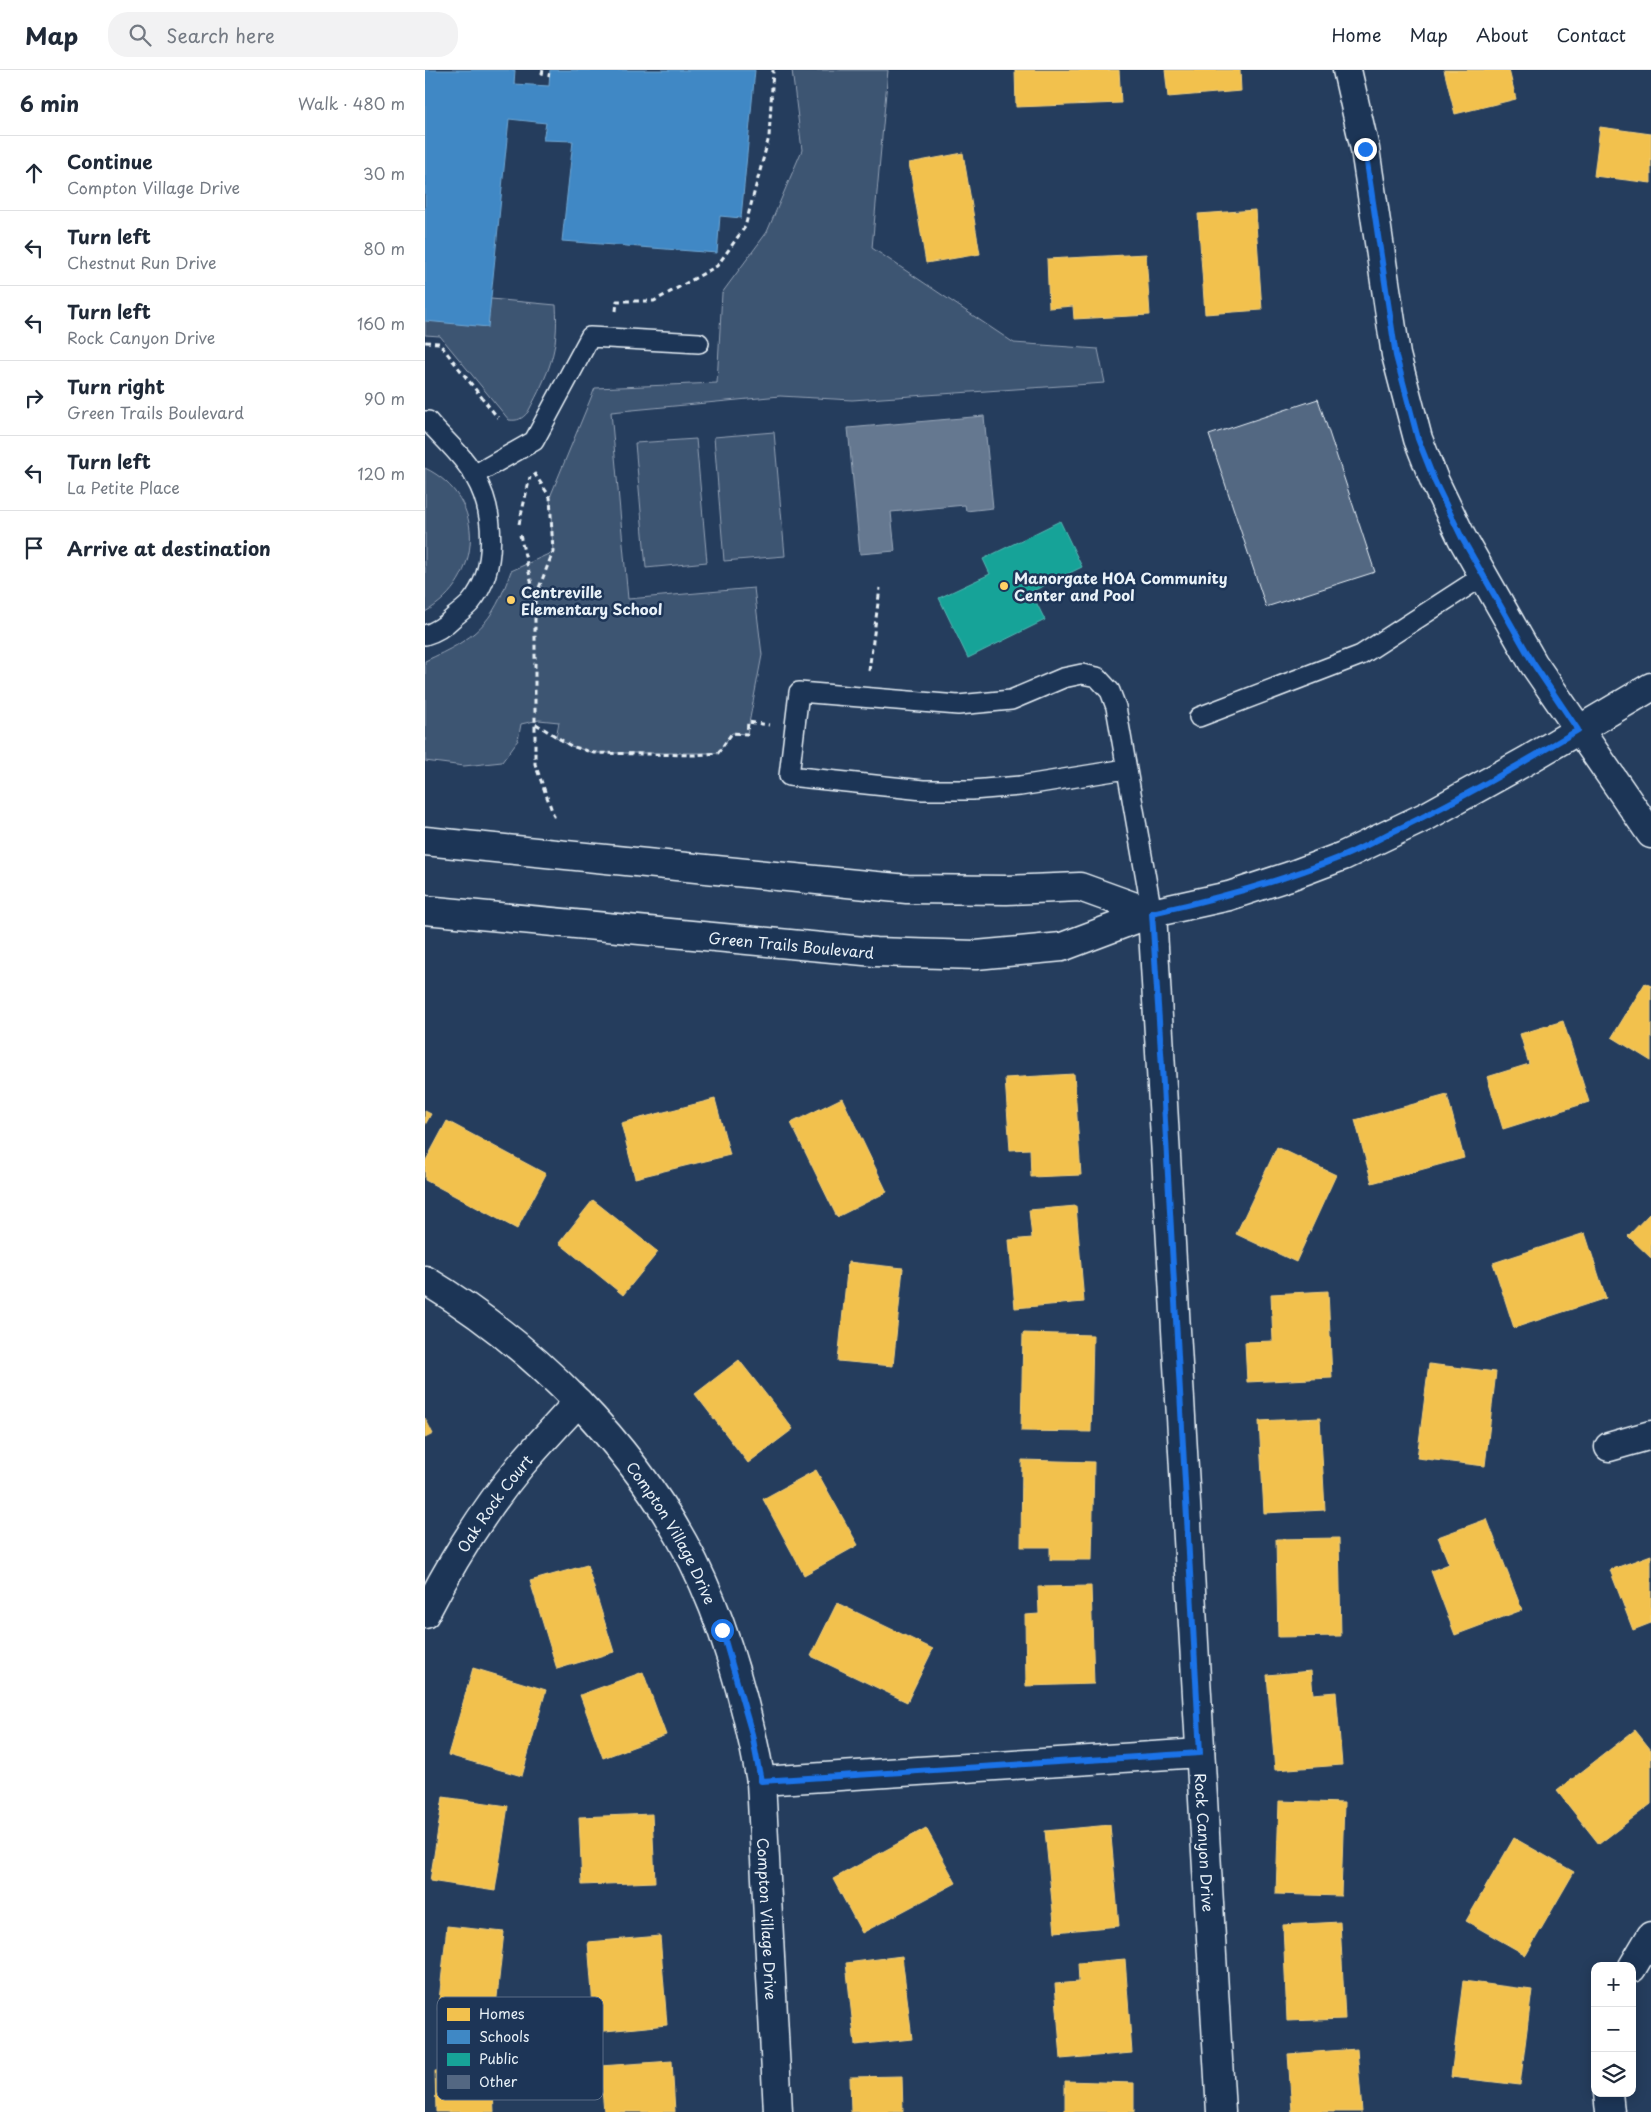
<!DOCTYPE html>
<html lang="en">
<head>
<meta charset="utf-8">
<style>
  :root { --surface:#fff; --page:#f2f2f3; --text:#1f2937; --muted:#747a83; --line:#e0e1e3 }
  body { margin:0; font-family:"Playpen Sans",sans-serif; background:var(--page); color:var(--text) }
  .controls { position:absolute; right:15px; bottom:15px; display:grid; overflow:hidden; border-radius:10px; box-shadow:0 2px 12px #0003 }
  .controls button { width:45px; height:45px; display:grid; place-items:center; padding:0; border:0; border-bottom:1px solid var(--line); background:var(--surface); color:var(--text); font:25px sans-serif }
  .stop { position:absolute; width:15px; height:15px; margin:-11px; border:4px solid #1a73e8; border-radius:50%; background:#fff }
  .stop.end { background:#1a73e8; border-color:#fff; box-shadow:0 1px 5px #0008 }
  .list { margin:0; padding:0; list-style:none }
  h2 { display:flex; justify-content:space-between; align-items:center; height:65px; margin:0; padding:0 20px; font-size:21px }
  h2 small { font-size:16px; font-weight:400; color:var(--muted) }
  .list li { display:grid; grid-template-columns:32px 1fr auto; gap:15px; align-items:center; box-sizing:border-box; height:75px; padding:0 20px; border-top:1px solid var(--line) }
  .list b { display:block; font-size:19px; white-space:nowrap }
  .list p { margin:0; font-size:16px; white-space:nowrap; color:var(--muted) }
  .list em { font-size:16px; font-style:normal; color:var(--muted) }
  .icon { flex:none; width:28px; height:28px; fill:none; stroke:currentColor; stroke-width:2; stroke-linecap:round; stroke-linejoin:round }
  .map { position:relative; flex:none; width:1226px; height:2042px; overflow:hidden }
  header { display:flex; align-items:center; gap:30px; box-sizing:border-box; height:70px; padding:0 25px; background:var(--surface); border-bottom:1px solid var(--line) }
  header strong { font-size:24px }
  nav { display:flex; gap:28px; margin-inline-start:auto; font-size:18px }
  .search { width:350px; height:45px; background:var(--page); display:flex; align-items:center; gap:12px; box-sizing:border-box; padding:0 18px; border-radius:20px; color:var(--muted); font-size:19px }
  main { display:flex }
  aside { flex:1; background:var(--surface) }
  .map>svg:first-child { display:block }
  .green { fill:#3e5472; stroke:#93a2b5 }
  .water { fill:#657890; stroke:#99a8ba }
  .homes { fill:#f2c14e; stroke:#efcf81 }
  .schools { fill:#3f88c5; stroke:#72a8d4 }
  .public { fill:#17a398; stroke:#56bab5 }
  .building { fill:#536782; stroke:#e8f1f8 }
  .lines { fill:none; stroke-linecap:round; stroke-linejoin:round }
  .lane-casing { stroke:#e8f1f8; stroke-width:22 }
  .street-casing { stroke:#e8f1f8; stroke-width:31 }
  .secondary-casing { stroke:#e8f1f8; stroke-width:31 }
  .path { stroke:#e8f1f8; stroke-width:3; stroke-dasharray:5 4; stroke-linecap:butt }
  .lane { stroke:#1d3557; stroke-width:19 }
  .street { stroke:#1d3557; stroke-width:28 }
  .secondary { stroke:#1d3557; stroke-width:28 }
  .route { stroke:#1a73e8; stroke-width:6 }
  .poi-dot { fill:#ffd166; stroke:#1d3557; stroke-width:2 }
  .labels { text-anchor:middle; dominant-baseline:central; stroke-width:5; stroke-linejoin:round; paint-order:stroke }
  .poi-label { font-size:15px; font-weight:bold; fill:#e8f1f8; stroke:#1d3557; text-anchor:start }
  .street-label { font-size:15px; fill:#e8f1f8; stroke:#1d3557 }
  .key { fill:#1d3557; stroke:#5a6d87; stroke-width:1 }
  .key-label { font-size:14px; fill:#e8f1f8 }
</style>
</head>
<body>
<header>
<strong>Map</strong>
<div class="search"><svg class="icon" aria-label="search" viewBox="0 0 24 24"><circle cx="10" cy="10" r="6"/><path d="M15 15l6 6"/></svg>Search here</div>
<nav><a>Home</a><a>Map</a><a>About</a><a>Contact</a></nav>
</header>
<main>
<aside>
<h2>6 min<small>Walk · 480 m</small></h2>
<ul class="list">
<li><svg class="icon" aria-label="ahead" viewBox="0 0 24 24"><path d="M12 20V5M6 11l6-6 6 6"/></svg><div><b>Continue</b><p>Compton Village Drive</p></div><em>30 m</em></li>
<li><svg class="icon" aria-label="left" viewBox="0 0 24 24"><path d="M17 20v-9H6M10 6l-5 5 5 5"/></svg><div><b>Turn left</b><p>Chestnut Run Drive</p></div><em>80 m</em></li>
<li><svg class="icon" aria-label="left" viewBox="0 0 24 24"><path d="M17 20v-9H6M10 6l-5 5 5 5"/></svg><div><b>Turn left</b><p>Rock Canyon Drive</p></div><em>160 m</em></li>
<li><svg class="icon" aria-label="right" viewBox="0 0 24 24"><path d="M7 20v-9h11M14 6l5 5-5 5"/></svg><div><b>Turn right</b><p>Green Trails Boulevard</p></div><em>90 m</em></li>
<li><svg class="icon" aria-label="left" viewBox="0 0 24 24"><path d="M17 20v-9H6M10 6l-5 5 5 5"/></svg><div><b>Turn left</b><p>La Petite Place</p></div><em>120 m</em></li>
<li><svg class="icon" aria-label="arrive" viewBox="0 0 24 24"><path d="M6 21V4h12l-3 4 3 4H6"/></svg><div><b>Arrive at destination</b></div></li>
</ul>
</aside>
<div class="map">
<svg width="1226" height="2042" viewBox="0 0 1226 2042">
  <rect width="100%" height="100%" fill="#253d5d"/>
  <filter id="ink" filterUnits="userSpaceOnUse"><feTurbulence type="fractalNoise" baseFrequency=".02" numOctaves="2"/><feDisplacementMap in="SourceGraphic" scale="10" xChannelSelector="R" yChannelSelector="G"/><feConvolveMatrix kernelMatrix="1 2 1 2 8 2 1 2 1" color-interpolation-filters="sRGB"/></filter>
  <g filter="url(#ink)">
    <!-- green -->
    <path class="green" d="M 367,0 L 463,0 L 447,178 L 589,273 L 673,279 L 680,313 L 427,330 L 355,326 L 186,342 L 203,529 L 329,518 L 337,585 L 322,664 L 307,663 L 293,683 L 169,683 L 146,676 L 131,668 L 134,652 L 114,650 L 96,654 L 93,670 L 77,692 L 39,696 L 0,691 L 0,591 C 51,568 67,555 86,501 L 128,482 L 125,427 L 170,318 L 292,313 L 297,223 L 342,162 L 377,80 Z
      M 66,229 L 131,235 C 134,282 124,302 103,342 C 97,349 93,351 84,350 L 15,266 L 0,265 L 0,251 Z
      M 349,362 L 360,486 L 299,491 L 289,367 Z
      M 271,369 L 282,492 L 221,498 L 210,373 Z
      M 0,398 C 63,428 58,510 0,542 Z"/>
    <!-- water -->
    <path class="water" d="M 559,346 L 568,438 L 541,441 L 540,435 L 466,442 L 470,481 L 435,484 L 423,358 Z"/>
    <!-- homes -->
    <path class="homes" d="M 590,0 L 694,0 L 696,33 L 591,37 Z
      M 740,0 L 815,0 L 816,21 L 743,27 Z
      M 1019,0 L 1084,0 L 1091,29 L 1030,44 Z
      M 1175,57 L 1226,64 L 1226,113 L 1169,106 Z
      M 538,83 L 555,184 L 501,193 L 484,93 Z
      M 830,140 L 837,240 L 780,244 L 773,144 Z
      M 721,184 L 725,245 L 649,249 L 648,236 L 624,238 L 622,189 Z
      M 1220,913 L 1226,916 L 1226,991 L 1187,967 Z
      M 1138,951 L 1164,1032 L 1078,1059 L 1062,1007 L 1104,994 L 1095,964 Z
      M 649,1004 L 656,1105 L 606,1107 L 605,1079 L 585,1080 L 580,1008 Z
      M 1022,1025 L 1039,1088 L 947,1113 L 930,1050 Z
      M 417,1028 L 462,1122 L 412,1147 L 366,1053 Z
      M 290,1029 L 305,1085 L 210,1108 L 196,1053 Z
      M 0,1041 L 6,1044 L 0,1055 Z
      M 22,1051 L 121,1104 L 92,1159 L 0,1110 L 0,1092 Z
      M 852,1077 L 911,1105 L 871,1192 L 811,1164 Z
      M 168,1130 L 233,1182 L 198,1225 L 134,1173 Z
      M 651,1136 L 659,1232 L 590,1238 L 584,1170 L 607,1168 L 604,1140 Z
      M 1226,1142 L 1226,1188 L 1203,1166 Z
      M 1160,1163 L 1181,1228 L 1089,1258 L 1068,1193 Z
      M 423,1192 L 478,1198 L 468,1296 L 413,1291 Z
      M 903,1221 L 907,1308 L 822,1312 L 820,1272 L 848,1271 L 846,1224 Z
      M 598,1263 L 668,1265 L 666,1362 L 596,1361 Z
      M 314,1290 L 368,1359 L 323,1393 L 270,1324 Z
      M 1004,1294 L 1071,1302 L 1060,1396 L 992,1388 Z
      M 0,1348 L 8,1364 L 0,1368 Z
      M 895,1348 L 900,1440 L 839,1443 L 834,1351 Z
      M 597,1390 L 669,1392 L 667,1490 L 625,1490 L 625,1477 L 596,1477 Z
      M 391,1400 L 433,1475 L 379,1505 L 338,1429 Z
      M 1062,1449 L 1097,1540 L 1030,1565 L 1006,1501 L 1024,1494 L 1013,1467 Z
      M 914,1468 L 916,1566 L 853,1567 L 851,1469 Z
      M 1226,1485 L 1226,1553 L 1208,1560 L 1185,1500 Z
      M 162,1495 L 189,1582 L 132,1599 L 105,1511 Z
      M 666,1516 L 669,1614 L 601,1616 L 600,1545 L 614,1544 L 613,1517 Z
      M 412,1533 L 508,1579 L 482,1632 L 386,1586 Z
      M 48,1598 L 121,1620 L 97,1706 L 23,1685 Z
      M 886,1601 L 888,1624 L 911,1622 L 917,1695 L 850,1700 L 842,1605 Z
      M 218,1602 L 241,1665 L 178,1688 L 155,1625 Z
      M 1210,1660 L 1226,1680 L 1226,1734 L 1174,1774 L 1132,1721 Z
      M 18,1727 L 83,1736 L 70,1821 L 5,1811 Z
      M 854,1731 L 919,1733 L 916,1826 L 851,1824 Z
      M 227,1744 L 230,1812 L 157,1815 L 154,1747 Z
      M 685,1755 L 694,1856 L 630,1862 L 620,1761 Z
      M 501,1758 L 531,1813 L 437,1863 L 408,1809 Z
      M 1089,1768 L 1149,1802 L 1101,1885 L 1041,1851 Z
      M 915,1852 L 920,1949 L 862,1951 L 858,1855 Z
      M 22,1856 L 79,1862 L 70,1946 L 13,1940 Z
      M 235,1866 L 242,1955 L 170,1962 L 163,1872 Z
      M 477,1886 L 487,1969 L 430,1975 L 421,1893 Z
      M 700,1889 L 707,1983 L 636,1989 L 630,1914 L 654,1912 L 653,1893 Z
      M 1038,1911 L 1107,1920 L 1095,2015 L 1026,2007 Z
      M 932,1979 L 937,2042 L 867,2042 L 863,1984 Z
      M 247,1991 L 250,2042 L 179,2042 L 175,1996 Z
      M 67,1999 L 69,2042 L 11,2042 L 10,2001 Z
      M 477,2006 L 478,2042 L 426,2042 L 425,2007 Z
      M 640,2011 L 709,2013 L 709,2042 L 640,2042 Z"/>
    <!-- schools -->
    <path class="schools" d="M 0,0 L 90,0 L 89,14 L 124,16 L 125,0 L 330,0 L 316,148 L 295,146 L 292,183 L 137,171 L 148,71 L 118,70 L 121,53 L 84,49 L 63,257 L 0,251 Z"/>
    <!-- public -->
    <path class="public" d="M 635,451 L 657,497 L 606,522 L 620,550 L 543,588 L 514,528 L 565,504 L 558,489 Z"/>
    <!-- building -->
    <path class="building" d="M 893,329 L 950,502 L 841,537 L 784,365 Z"/>
    <g class="lines">
      <defs>
        <path id="lane" d="M 0,351 L 3,351 C 18,369 39,386 50,407 C 70,441 73,500 46,532 C 42,537 35,542 29,547 C 21,555 11,562 0,565
          M 49,405 L 109,371 L 165,267 L 274,273
          M 774,647 L 936,585 L 1058,506
          M 701,699 L 595,716 L 547,720 L 498,720 L 364,706 L 374,622 L 533,635 L 586,630 L 638,608 L 657,604 L 672,607 L 685,621 L 691,637 L 727,843"/>
        <g id="street">
          <path d="M 922,0 L 940,79 L 971,285 L 993,369 L 1010,412 L 1037,468 L 1108,593 L 1226,764"/>
          <path id="s1" d="M 0,1210 C 109,1276 210,1376 268,1491 C 302,1559 322,1636 336,1711 L 353,2042"/>
          <path d="M 1184,1377 L 1226,1365"/>
          <path id="s2" d="M 0,1544 C 27,1491 58,1441 96,1395 C 114,1374 134,1353 153,1332"/>
          <path d="M 336,1711 L 775,1683"/>
          <path d="M 1207,1898 L 1226,1866"/>
          <path d="M 1183,2023 L 1185,2042"/>
        </g>
        <g id="secondary">
          <path d="M 0,771 L 482,819 L 582,820 L 655,817 L 727,843"/>
          <path id="s3" d="M 0,840 L 450,882 L 551,885 L 637,877 L 727,843 L 804,826 L 865,806 L 918,786 L 1002,746 L 1101,691 L 1226,617"/>
          <path id="s4" d="M 727,843 L 796,2042"/>
        </g>
      </defs>
      <!-- lane casing -->
      <use href="#lane" class="lane-casing"/>
      <!-- street casing -->
      <use href="#street" class="street-casing"/>
      <!-- secondary casing -->
      <use href="#secondary" class="secondary-casing"/>
      <!-- path -->
      <path class="path" d="M 118,0 L 117,3 L 125,5
        M 191,241 L 192,231 L 229,231 L 292,196 L 320,157 L 344,67 L 348,0
        M 0,272 L 14,273 L 73,348
        M 109,403 L 125,427 L 128,482 L 110,528 L 110,694 L 130,749
        M 94,454 L 105,407
        M 95,465 L 110,527
        M 444,601 L 455,518
        M 111,654 L 146,676 L 169,683 L 270,685 L 293,683 L 307,663 L 322,664 L 323,652 L 344,655"/>
      <!-- lane -->
      <use href="#lane" class="lane"/>
      <!-- street -->
      <use href="#street" class="street"/>
      <!-- secondary -->
      <use href="#secondary" class="secondary"/>
    </g>
  </g>
  <g class="lines" filter="url(#ink)">
    <!-- route -->
    <path class="route" d="M 297,1560 L 327,1664 L 336,1711 L 775,1683 L 737,997 L 727,843 C 791,829 854,812 916,787 C 933,780 950,771 967,762 C 1031,732 1093,696 1153,660 L 1108,593 L 1037,468 L 1010,412 L 993,369 L 971,286 L 940,79"/>
  </g>
  <!-- markers -->
  <g class="poi-dot">
    <circle cx="579" cy="516" r="5"/>
    <circle cx="86" cy="530" r="5"/>
  </g>
  <g class="labels">
    <!-- poi labels -->
    <g class="poi-label">
      <text x="589" y="507">Manorgate HOA Community<tspan x="589" dy="17">Center and Pool</tspan></text>
      <text x="96" y="521">Centreville<tspan x="96" dy="17">Elementary School</tspan></text>
    </g>
    <!-- street labels -->
    <g class="street-label">
      <text stroke="none"><textPath href="#s3" startOffset="368">Green Trails Boulevard</textPath></text>
      <text stroke="none"><textPath href="#s2" startOffset="131">Oak Rock Court</textPath></text>
      <text stroke="none"><textPath href="#s1" startOffset="358">Compton Village Drive</textPath></text>
      <text stroke="none"><textPath href="#s4" startOffset="931">Rock Canyon Drive</textPath></text>
      <text stroke="none"><textPath href="#s1" startOffset="762">Compton Village Drive</textPath></text>
    </g>
  </g>
  <!-- legend -->
  <rect x="12" y="1927" width="166" height="103" rx="8" class="key"/>
  <rect x="22" y="1938" width="23" height="13" fill="#f2c14e"/>
  <rect x="22" y="1960" width="23" height="14" fill="#3f88c5"/>
  <rect x="22" y="1983" width="23" height="13" fill="#17a398"/>
  <rect x="22" y="2005" width="23" height="14" fill="#536782"/>
  <g class="key-label">
    <text x="54" y="1949">Homes</text>
    <text x="54" y="1972">Schools</text>
    <text x="54" y="1994">Public</text>
    <text x="54" y="2017">Other</text>
  </g>
</svg>
<div class="controls">
<button>+</button>
<button>−</button>
<button><svg class="icon" aria-label="layers" viewBox="0 0 24 24"><path d="M12 4l9 5-9 5-9-5zM3 14l9 5 9-5"/></svg></button>
</div>
<div class="stop" style="left:297px;top:1560px"></div>
<div class="stop end" style="left:940px;top:79px"></div>
</div>
</main>
</body>
</html>
